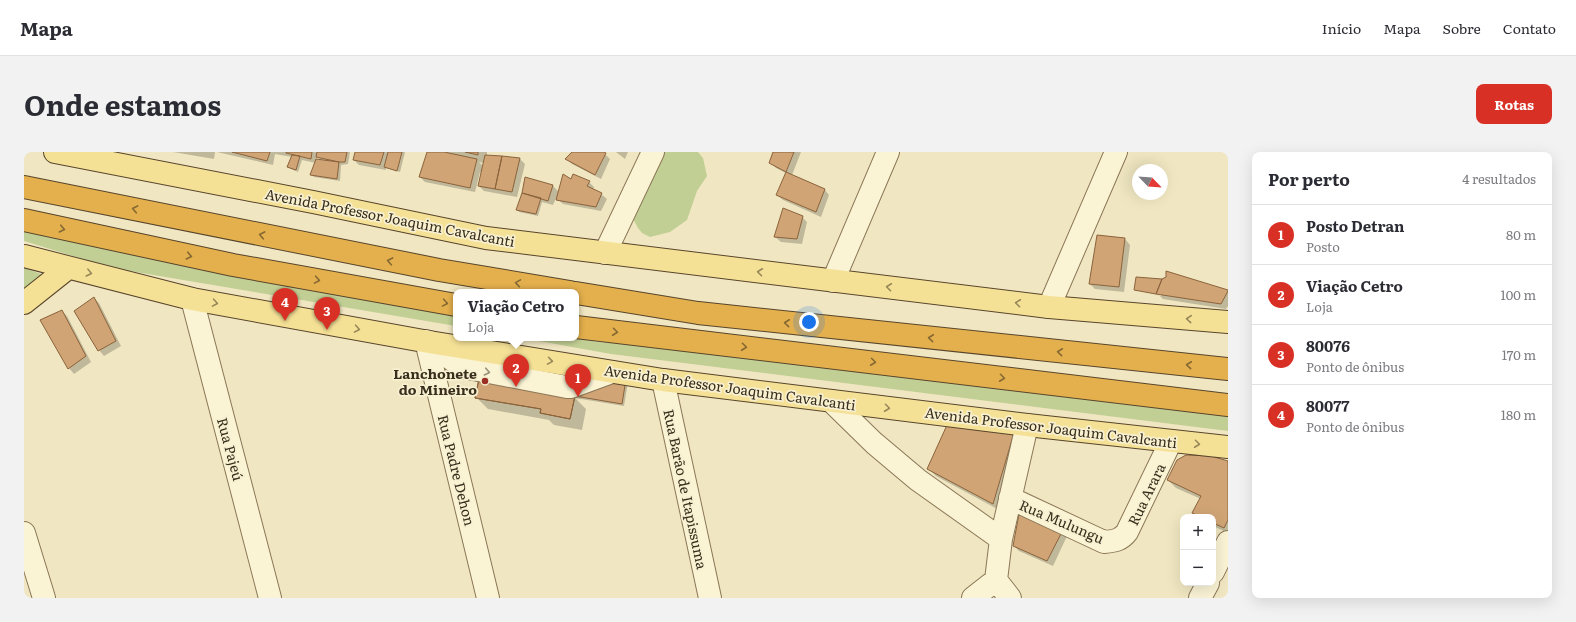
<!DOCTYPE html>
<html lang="pt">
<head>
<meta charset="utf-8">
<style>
  :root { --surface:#fff; --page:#f2f2f3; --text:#2b2b33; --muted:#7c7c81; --line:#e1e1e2; --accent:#d93025 }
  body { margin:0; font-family:Literata,serif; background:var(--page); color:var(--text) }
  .controls { position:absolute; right:12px; bottom:12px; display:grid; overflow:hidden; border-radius:8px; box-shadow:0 4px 16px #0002 }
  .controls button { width:36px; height:36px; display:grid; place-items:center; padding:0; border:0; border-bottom:1px solid var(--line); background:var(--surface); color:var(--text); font:20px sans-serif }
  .compass { position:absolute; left:1108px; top:12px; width:36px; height:36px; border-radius:50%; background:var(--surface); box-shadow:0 4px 16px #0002; rotate:115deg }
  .you { position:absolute; left:785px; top:170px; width:14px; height:14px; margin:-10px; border:3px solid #fff; border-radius:50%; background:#1a73e8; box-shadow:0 0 0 6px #1a73e833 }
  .badge { display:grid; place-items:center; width:26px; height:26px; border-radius:50%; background:var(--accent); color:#fff; font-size:13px; font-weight:700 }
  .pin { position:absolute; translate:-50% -33px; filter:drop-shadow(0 1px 2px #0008) }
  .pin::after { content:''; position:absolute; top:21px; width:14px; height:12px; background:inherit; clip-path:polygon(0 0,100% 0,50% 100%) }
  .popup { position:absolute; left:429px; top:137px; width:126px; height:52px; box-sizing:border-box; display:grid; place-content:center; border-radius:8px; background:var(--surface); filter:drop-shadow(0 1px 3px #0005); font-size:13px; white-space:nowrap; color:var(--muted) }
  .popup b { font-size:15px; color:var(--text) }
  .popup::after { content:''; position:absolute; left:50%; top:100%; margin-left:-8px; border:8px solid transparent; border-top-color:var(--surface) }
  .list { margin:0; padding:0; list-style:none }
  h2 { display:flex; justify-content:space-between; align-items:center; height:52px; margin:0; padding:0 16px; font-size:17px }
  h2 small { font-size:13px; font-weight:400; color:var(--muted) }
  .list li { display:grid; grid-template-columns:26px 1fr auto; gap:12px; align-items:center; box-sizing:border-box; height:60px; padding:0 16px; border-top:1px solid var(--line) }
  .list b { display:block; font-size:15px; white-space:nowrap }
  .list p { margin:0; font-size:13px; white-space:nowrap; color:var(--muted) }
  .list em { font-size:13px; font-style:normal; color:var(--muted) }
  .map { position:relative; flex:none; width:1204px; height:446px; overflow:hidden; border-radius:8px }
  header { display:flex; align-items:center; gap:24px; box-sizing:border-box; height:56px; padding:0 20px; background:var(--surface); border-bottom:1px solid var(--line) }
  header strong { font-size:19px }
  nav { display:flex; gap:22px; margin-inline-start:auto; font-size:14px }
  .intro { display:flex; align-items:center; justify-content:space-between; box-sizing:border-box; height:96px; padding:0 24px }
  h1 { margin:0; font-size:28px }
  .button { padding:10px 18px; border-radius:8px; background:var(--accent); color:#fff; font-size:14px; font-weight:700 }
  main { display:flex; gap:24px; padding:0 24px }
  aside { flex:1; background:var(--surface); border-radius:8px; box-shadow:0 4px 16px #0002 }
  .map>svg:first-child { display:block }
  .green { fill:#c2cf94 }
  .shadow { fill:#0003; fill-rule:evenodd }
  .building { fill:#d0a475; stroke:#8a633c }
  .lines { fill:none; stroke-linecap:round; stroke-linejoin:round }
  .minor-casing { stroke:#8a7757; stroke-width:24 }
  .major-casing { stroke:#58452c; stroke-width:24 }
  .highway-casing { stroke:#58452c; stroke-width:24 }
  .minor { stroke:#faf3d4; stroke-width:22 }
  .major { stroke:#f5e196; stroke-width:22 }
  .highway { stroke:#e4b04d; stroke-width:22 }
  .oneway { stroke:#866832 }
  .oneway2 { stroke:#978759 }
  .oneway3 { stroke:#9a9078 }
  .poi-dot { fill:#9c2f25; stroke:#f7f0d1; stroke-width:1.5 }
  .labels { text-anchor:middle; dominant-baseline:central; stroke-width:3.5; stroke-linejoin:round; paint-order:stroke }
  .street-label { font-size:14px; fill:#392d1c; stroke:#f7f0d1 }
  .poi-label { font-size:14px; font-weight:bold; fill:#392d1c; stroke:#f7f0d1; text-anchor:end }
</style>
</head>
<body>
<header>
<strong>Mapa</strong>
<nav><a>Início</a><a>Mapa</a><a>Sobre</a><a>Contato</a></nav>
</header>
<div class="intro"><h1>Onde estamos</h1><a class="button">Rotas</a></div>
<main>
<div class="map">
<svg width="1204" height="446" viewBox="0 0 1204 446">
  <rect width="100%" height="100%" fill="#f0e6c1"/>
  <!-- green -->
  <path class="green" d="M 637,0 L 674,0 L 679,6 L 683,24 L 673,39 L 663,68 L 646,80 L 626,85 L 618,81 L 614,76 L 605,59 Z
    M 0,77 L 432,161 L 432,174 L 88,116 L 0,89 Z
    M 0,116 L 20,123 L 0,142 Z
    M 498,186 L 552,186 L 574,190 L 673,197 L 1204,262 L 1204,279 L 587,202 Z"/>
  <!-- shadow -->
  <path class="shadow" d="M 149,0 L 191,0 L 190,7 Z
    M 193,0 L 326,0 L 324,12 L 317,13 L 316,29 L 290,25 L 287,22 L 292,11 L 278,8 L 274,20 L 267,17 L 264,15 L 268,5 L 251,2 L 249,13 ZM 293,4 L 296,7 L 301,8 L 292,9 Z
    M 332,0 L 381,0 L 376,20 L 362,16 L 362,18 L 335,13 L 330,8 Z
    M 404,0 L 463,0 L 463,4 L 496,7 L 501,12 L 493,45 L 460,39 L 455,34 L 458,21 L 456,20 L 451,40 L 401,30 L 396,25 ZM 455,10 L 460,11 L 459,14 Z
    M 549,0 L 577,0 L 581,2 L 586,7 L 577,27 L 548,12 L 543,7 Z
    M 592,0 L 604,0 L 601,7 Z
    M 750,0 L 777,0 L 768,23 L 800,37 L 805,43 L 797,65 L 759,48 L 753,43 L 762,21 L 752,16 L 746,10 Z
    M 548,28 L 565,30 L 570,35 L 569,38 L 577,42 L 583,47 L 577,59 L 539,52 L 532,46 L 529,53 L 518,50 L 514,64 L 495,60 L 493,57 L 529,34 L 535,40 Z
    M 778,65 L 783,70 L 778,92 L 757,90 L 751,85 Z
    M 1074,84 L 1101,87 L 1106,93 L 1100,140 L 1071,137 L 1066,132 Z
    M 1143,121 L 1204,139 L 1204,154 L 1202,157 L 1139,147 L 1136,144 L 1113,140 L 1137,144 L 1138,142 L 1112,138 L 1112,139 L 1111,138 L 1139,128 L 1143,126 Z
    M 70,146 L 75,151 L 97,194 L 80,204 L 75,198 Z
    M 38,159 L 43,164 L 67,210 L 50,222 L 45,216 L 18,168 Z
    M 604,230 L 600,254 L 551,246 L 562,257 L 558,278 L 530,273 L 525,268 L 464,257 L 452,245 Z
    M 990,282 L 977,359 L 912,324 L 904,316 Z
    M 1204,310 L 1204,381 L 1189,374 L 1189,365 L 1174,365 L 1170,361 L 1177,347 L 1152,336 L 1144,328 Z
    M 996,363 L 1044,382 L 1029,414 L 995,399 L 990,394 Z"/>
  <!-- building -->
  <path class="building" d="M 208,0 L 246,0 L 243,9 Z
    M 262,0 L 288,0 L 287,7 L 262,1 Z
    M 293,0 L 323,0 L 321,10 L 315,10 L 292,5 Z
    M 331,0 L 360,0 L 356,13 L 329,8 Z
    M 364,0 L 378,0 L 373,19 L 360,15 Z
    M 403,0 L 420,0 L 453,7 L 446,36 L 395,25 Z
    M 441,0 L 454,0 L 454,3 Z
    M 548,0 L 580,0 L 582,1 L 571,23 L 541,7 Z
    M 749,0 L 770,0 L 762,20 L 745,11 Z
    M 268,3 L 276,4 L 272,18 L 263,15 Z
    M 461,3 L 478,4 L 471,37 L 454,34 Z
    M 478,4 L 496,6 L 488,40 L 471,37 Z
    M 292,7 L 315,10 L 313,27 L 286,23 Z
    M 762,20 L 801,37 L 792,60 L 752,43 Z
    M 539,22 L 547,27 L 549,22 L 566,29 L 563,34 L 578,41 L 572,55 L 532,48 Z
    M 501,25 L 529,33 L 524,49 L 498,41 Z
    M 498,41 L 517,46 L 512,62 L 492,58 Z
    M 759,56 L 779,64 L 773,87 L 750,85 Z
    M 1073,83 L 1101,86 L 1095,135 L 1065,132 Z
    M 1142,119 L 1204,138 L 1204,139 L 1197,152 L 1132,142 L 1138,127 L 1142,125 Z
    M 1112,125 L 1138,127 L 1132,142 L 1110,138 Z
    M 70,145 L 92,189 L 74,199 L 50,159 Z
    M 38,158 L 62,204 L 44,217 L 16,168 Z
    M 477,205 L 602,227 L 598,252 L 551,244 L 546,267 L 516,261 L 517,257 L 451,246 L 455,227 Z
    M 455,227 L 551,244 L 546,267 L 516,261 L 517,257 L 451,246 Z
    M 923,273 L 990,281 L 969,352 L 903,317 Z
    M 1162,303 L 1187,304 L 1204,309 L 1204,368 L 1200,376 L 1189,371 L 1189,365 L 1177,365 L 1168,361 L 1177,344 L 1143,328 L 1153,308 Z
    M 995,362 L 1040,376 L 1023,409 L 989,394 Z"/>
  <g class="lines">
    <defs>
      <path id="minor" d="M 581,101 L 629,0
        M 809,129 L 864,0
        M 168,147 L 246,446
        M 1025,155 L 1092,0
        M 402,189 L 464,446
        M 405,190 L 435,213 L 439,215 L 543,235 L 547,235 L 588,220
        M 639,228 L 686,446
        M 807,249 L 850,291 L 894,328 L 977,387 L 972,428 L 986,446
        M 986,346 L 1080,390 C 1091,389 1097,388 1103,380 L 1147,289
        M 0,381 L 20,446
        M 977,387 L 1003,273
        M 1189,420 L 1204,390
        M 949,446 L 972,428
        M 1176,446 L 1184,431"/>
      <path id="major" d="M 31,0 L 289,50 L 462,86 L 1025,155 L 1204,170
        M 0,104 L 168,147 L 405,190 L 639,228 L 1003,273 L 1204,295
        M 0,151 L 44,116"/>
      <path id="highway" d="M 0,35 L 415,118 L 546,140
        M 0,68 L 209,113 L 432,153
        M 552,141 L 674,161 L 1204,217
        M 552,175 L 1204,253"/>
    </defs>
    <!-- minor casing -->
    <use href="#minor" class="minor-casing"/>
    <!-- major casing -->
    <use href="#major" class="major-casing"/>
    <!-- highway casing -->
    <use href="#highway" class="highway-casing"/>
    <!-- minor -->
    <use href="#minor" class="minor"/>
    <!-- major -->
    <use href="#major" class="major"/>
    <!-- highway -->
    <use href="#highway" class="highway"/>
  </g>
  <!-- one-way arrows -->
  <defs><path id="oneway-chevron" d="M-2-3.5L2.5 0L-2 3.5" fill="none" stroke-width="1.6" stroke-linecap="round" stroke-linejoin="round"/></defs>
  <g class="oneway">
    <use href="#oneway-chevron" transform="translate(111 57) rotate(-169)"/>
    <use href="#oneway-chevron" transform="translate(38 77) rotate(12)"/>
    <use href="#oneway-chevron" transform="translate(238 83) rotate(-169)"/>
    <use href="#oneway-chevron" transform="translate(165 104) rotate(12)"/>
    <use href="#oneway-chevron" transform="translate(366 109) rotate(-169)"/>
    <use href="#oneway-chevron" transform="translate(293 128) rotate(10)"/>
    <use href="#oneway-chevron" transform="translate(494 131) rotate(-171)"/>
    <use href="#oneway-chevron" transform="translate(421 151) rotate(10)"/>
    <use href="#oneway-chevron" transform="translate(763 171) rotate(-174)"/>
    <use href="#oneway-chevron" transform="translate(591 180) rotate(7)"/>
    <use href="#oneway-chevron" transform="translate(907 186) rotate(-174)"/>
    <use href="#oneway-chevron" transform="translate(720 195) rotate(7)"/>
    <use href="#oneway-chevron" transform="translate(1036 200) rotate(-174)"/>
    <use href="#oneway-chevron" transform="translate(849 210) rotate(7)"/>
    <use href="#oneway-chevron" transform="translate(1165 213) rotate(-174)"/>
    <use href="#oneway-chevron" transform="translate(978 226) rotate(7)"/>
  </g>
  <g class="oneway2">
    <use href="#oneway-chevron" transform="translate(736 120) rotate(-173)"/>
    <use href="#oneway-chevron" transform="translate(65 121) rotate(14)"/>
    <use href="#oneway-chevron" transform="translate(865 135) rotate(-173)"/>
    <use href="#oneway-chevron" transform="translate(191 151) rotate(10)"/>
    <use href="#oneway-chevron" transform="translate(994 151) rotate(-173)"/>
    <use href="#oneway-chevron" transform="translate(1165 167) rotate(-175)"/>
    <use href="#oneway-chevron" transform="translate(333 177) rotate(10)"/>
    <use href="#oneway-chevron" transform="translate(526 209) rotate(9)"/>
    <use href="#oneway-chevron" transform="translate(863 256) rotate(7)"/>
    <use href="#oneway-chevron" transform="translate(1173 292) rotate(7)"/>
  </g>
  <use class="oneway3" href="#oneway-chevron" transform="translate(463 220) rotate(12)"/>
  <!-- markers -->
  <circle class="poi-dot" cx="461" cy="229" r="4"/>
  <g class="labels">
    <!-- street labels -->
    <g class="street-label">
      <text transform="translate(366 65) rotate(11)">Avenida Professor Joaquim Cavalcanti</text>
      <text transform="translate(706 235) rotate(8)">Avenida Professor Joaquim Cavalcanti</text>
      <text transform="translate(1027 275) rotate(7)">Avenida Professor Joaquim Cavalcanti</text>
      <text transform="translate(207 297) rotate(75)">Rua Pajeú</text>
      <text transform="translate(433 318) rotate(76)">Rua Padre Dehon</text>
      <text transform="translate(662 337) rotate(78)">Rua Barão de Itapissuma</text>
      <text transform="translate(1122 342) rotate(-64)">Rua Arara</text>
      <text transform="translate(1038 369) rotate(23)">Rua Mulungu</text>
    </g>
    <!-- poi labels -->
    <g class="poi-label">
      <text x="453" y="221">Lanchonete<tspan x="453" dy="16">do Mineiro</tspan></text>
    </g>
  </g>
</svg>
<div class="controls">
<button>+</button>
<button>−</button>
</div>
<svg class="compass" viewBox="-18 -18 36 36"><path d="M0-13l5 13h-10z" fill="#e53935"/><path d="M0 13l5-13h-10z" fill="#7c7c81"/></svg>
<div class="you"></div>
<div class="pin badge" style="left:554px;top:245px">1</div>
<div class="pin badge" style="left:492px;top:235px">2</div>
<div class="popup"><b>Viação Cetro</b>Loja</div>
<div class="pin badge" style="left:303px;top:178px">3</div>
<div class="pin badge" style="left:261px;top:169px">4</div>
</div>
<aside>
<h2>Por perto<small>4 resultados</small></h2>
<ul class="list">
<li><span class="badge">1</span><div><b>Posto Detran</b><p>Posto</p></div><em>80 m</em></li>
<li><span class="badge">2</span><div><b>Viação Cetro</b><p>Loja</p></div><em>100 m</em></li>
<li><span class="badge">3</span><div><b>80076</b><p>Ponto de ônibus</p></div><em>170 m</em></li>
<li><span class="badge">4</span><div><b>80077</b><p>Ponto de ônibus</p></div><em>180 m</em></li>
</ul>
</aside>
</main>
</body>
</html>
